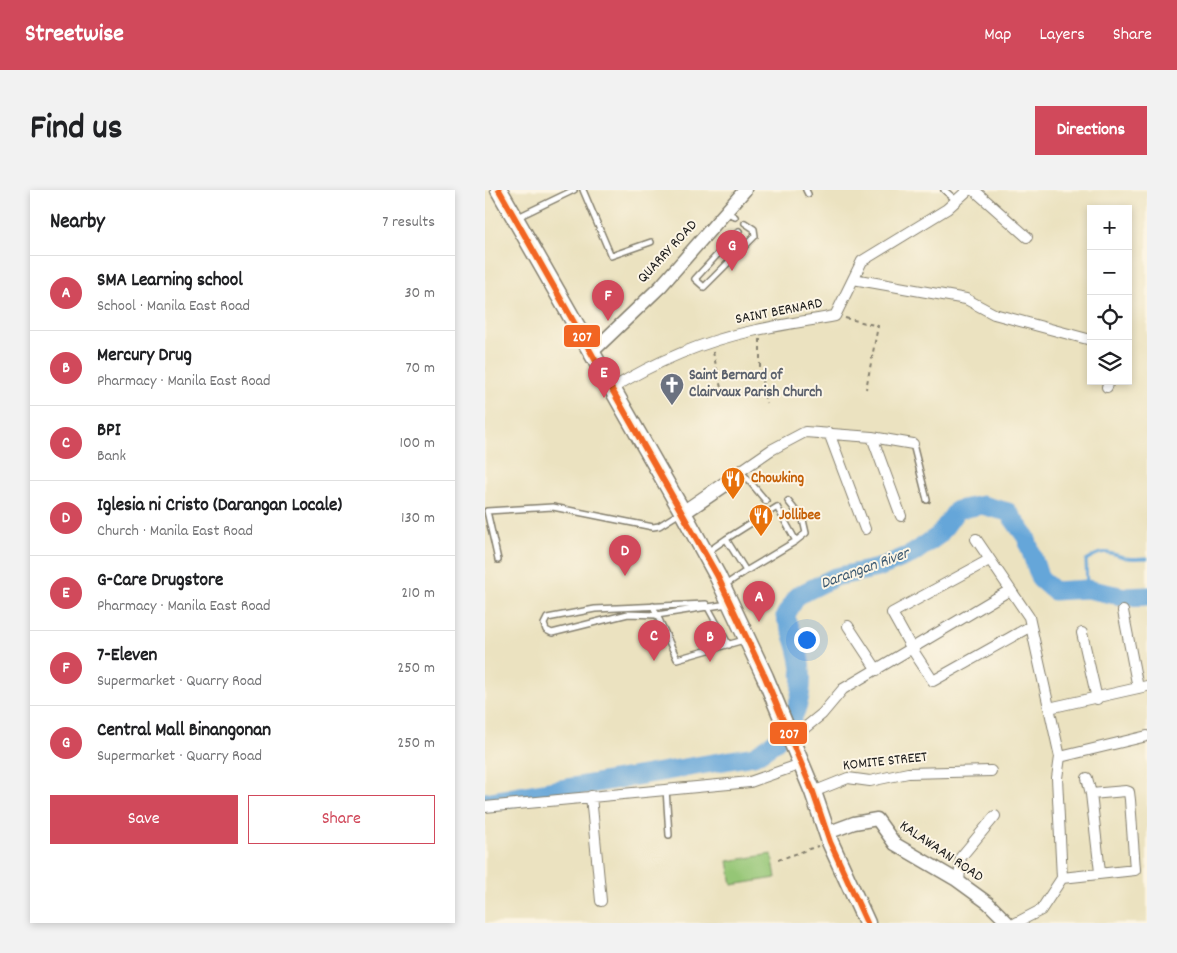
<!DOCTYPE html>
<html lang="en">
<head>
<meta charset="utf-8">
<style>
  :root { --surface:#fff; --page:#f2f2f2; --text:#202124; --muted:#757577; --line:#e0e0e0; --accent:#d1495b }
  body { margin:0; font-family:Dekko,sans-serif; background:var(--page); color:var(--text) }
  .controls { position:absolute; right:15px; top:15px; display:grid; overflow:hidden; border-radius:0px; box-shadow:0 2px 8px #0003 }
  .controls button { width:45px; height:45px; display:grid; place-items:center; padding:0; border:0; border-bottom:1px solid var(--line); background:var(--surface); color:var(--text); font:25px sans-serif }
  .you { position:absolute; left:321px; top:449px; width:18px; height:18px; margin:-12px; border:4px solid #fff; border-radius:50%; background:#1a73e8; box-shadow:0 0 0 8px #1a73e833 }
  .badge { display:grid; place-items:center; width:32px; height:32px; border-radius:50%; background:var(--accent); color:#fff; font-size:16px; font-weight:700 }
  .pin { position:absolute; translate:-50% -41px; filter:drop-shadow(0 1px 2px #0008) }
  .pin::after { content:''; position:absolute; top:26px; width:18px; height:15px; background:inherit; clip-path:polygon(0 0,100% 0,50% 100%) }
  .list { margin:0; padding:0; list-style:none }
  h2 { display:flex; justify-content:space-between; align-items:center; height:65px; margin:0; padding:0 20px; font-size:21px }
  h2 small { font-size:16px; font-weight:400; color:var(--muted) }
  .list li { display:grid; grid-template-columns:32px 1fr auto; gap:15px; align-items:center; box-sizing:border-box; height:75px; padding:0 20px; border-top:1px solid var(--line) }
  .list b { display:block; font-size:19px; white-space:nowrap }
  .list p { margin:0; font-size:16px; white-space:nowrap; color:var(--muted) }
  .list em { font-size:16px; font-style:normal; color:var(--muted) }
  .actions { display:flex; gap:10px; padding:15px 20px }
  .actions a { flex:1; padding:11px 0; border:1px solid var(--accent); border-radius:0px; text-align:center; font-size:18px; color:var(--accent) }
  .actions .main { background:var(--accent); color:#fff }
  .icon { flex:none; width:28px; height:28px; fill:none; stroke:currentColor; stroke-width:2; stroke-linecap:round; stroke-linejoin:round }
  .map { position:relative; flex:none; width:662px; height:733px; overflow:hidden; border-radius:0px }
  header { display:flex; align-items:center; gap:30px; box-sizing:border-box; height:70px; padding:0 25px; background:var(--accent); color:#fff }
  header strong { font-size:24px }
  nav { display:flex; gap:28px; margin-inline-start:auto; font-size:18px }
  .intro { display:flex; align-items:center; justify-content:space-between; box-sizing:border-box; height:120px; padding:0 30px }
  h1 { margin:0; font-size:35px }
  .button { padding:12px 22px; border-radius:0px; background:var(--accent); color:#fff; font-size:18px; font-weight:700 }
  main { display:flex; gap:30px; padding:0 30px }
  aside { flex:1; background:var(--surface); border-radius:0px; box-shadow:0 2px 8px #0003 }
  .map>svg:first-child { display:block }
  .park { fill:#95c676; stroke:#587149 }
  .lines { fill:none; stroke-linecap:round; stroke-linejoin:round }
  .stream { stroke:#65a6d9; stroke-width:3 }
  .river { stroke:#65a6d9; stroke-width:19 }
  .service-casing { stroke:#847f6e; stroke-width:8 }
  .minor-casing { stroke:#847f6e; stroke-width:12 }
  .tertiary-casing { stroke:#847f6e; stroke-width:15 }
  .primary-casing { stroke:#847f6e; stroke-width:19 }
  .path { stroke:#847f6e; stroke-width:2; stroke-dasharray:4 4; stroke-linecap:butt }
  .service { stroke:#fff; stroke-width:5 }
  .minor { stroke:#fff; stroke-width:10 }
  .tertiary { stroke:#fff; stroke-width:12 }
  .primary { stroke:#fff; stroke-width:16 }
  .bus-1-casing { stroke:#fcf5e5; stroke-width:10 }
  .bus-1 { stroke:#f26522; stroke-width:6 }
  .labels { text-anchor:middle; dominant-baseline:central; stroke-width:4; stroke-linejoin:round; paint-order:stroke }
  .street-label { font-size:15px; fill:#1c1c1c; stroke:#fcf5e5 }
  .worship-label { font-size:15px; font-weight:bold; fill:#5b616d; stroke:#fcf5e5; text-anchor:start }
  .food-label { font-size:15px; font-weight:bold; fill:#c56008; stroke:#fcf5e5; text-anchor:start }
  .water-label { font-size:16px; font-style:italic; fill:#3d5a71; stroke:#fcf5e5 }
  .line-badge { stroke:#fcf5e5; stroke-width:2 }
  .badge-label { font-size:14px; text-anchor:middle; font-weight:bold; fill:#fff }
</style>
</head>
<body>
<header>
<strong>Streetwise</strong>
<nav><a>Map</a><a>Layers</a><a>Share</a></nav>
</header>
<div class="intro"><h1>Find us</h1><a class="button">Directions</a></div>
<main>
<aside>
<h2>Nearby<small>7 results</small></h2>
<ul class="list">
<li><span class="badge">A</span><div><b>SMA Learning school</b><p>School · Manila East Road</p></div><em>30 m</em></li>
<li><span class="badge">B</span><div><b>Mercury Drug</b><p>Pharmacy · Manila East Road</p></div><em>70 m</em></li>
<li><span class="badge">C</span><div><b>BPI</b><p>Bank</p></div><em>100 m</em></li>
<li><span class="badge">D</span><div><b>Iglesia ni Cristo (Darangan Locale)</b><p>Church · Manila East Road</p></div><em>130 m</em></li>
<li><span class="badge">E</span><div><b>G-Care Drugstore</b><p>Pharmacy · Manila East Road</p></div><em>210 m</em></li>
<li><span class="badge">F</span><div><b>7-Eleven</b><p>Supermarket · Quarry Road</p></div><em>250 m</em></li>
<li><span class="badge">G</span><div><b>Central Mall Binangonan</b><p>Supermarket · Quarry Road</p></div><em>250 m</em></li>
</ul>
<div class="actions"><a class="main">Save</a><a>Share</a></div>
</aside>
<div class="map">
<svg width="662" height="733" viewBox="0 0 662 733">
  <rect width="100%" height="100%" fill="#fcf5e5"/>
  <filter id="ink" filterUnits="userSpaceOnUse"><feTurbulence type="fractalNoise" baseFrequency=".02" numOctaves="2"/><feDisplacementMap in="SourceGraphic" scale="10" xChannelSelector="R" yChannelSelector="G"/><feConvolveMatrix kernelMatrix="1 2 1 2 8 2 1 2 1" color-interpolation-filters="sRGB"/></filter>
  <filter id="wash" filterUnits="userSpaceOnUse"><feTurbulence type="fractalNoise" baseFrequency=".0096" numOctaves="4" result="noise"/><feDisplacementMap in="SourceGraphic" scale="20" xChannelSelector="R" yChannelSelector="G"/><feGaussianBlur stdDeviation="1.12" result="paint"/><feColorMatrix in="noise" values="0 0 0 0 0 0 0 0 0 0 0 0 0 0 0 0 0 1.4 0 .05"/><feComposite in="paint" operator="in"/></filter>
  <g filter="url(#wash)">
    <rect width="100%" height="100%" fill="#ebe2c0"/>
    <!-- park -->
    <path class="park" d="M 287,664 L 291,688 L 247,695 L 243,671 Z"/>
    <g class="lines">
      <!-- stream -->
      <path class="stream" d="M 602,399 L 601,370 C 617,360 621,361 638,367 C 644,370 655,368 662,368"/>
      <!-- river -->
      <path class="river" d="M 0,612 L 269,566 C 277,561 288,555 294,548 C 327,510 319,467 300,426 L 312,406 L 350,387 L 393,378 L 427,364 L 454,345 L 472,320 L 497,315 L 523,322 L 541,347 L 555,389 L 569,401 L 602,399 L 640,407 L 662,406"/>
    </g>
  </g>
  <g filter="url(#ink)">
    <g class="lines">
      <defs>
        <path id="service" d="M 98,0 L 126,66 L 166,52
          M 321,0 L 323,4
          M 459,0 L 472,11
          M 242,22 L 250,27
          M 33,27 L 89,0
          M 254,41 L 210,89 L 219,97 L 270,46 L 269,39 L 260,33
          M 428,254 L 442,310
          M 201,326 L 260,286 L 281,311
          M 241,349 L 292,317 L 311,351
          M 221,363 L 241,349 L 261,381 L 240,395
          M 13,370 L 2,321 L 68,317 L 168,337 L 174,336 L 195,323
          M 261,381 L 311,351 L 321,343 L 318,330 L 303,311
          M 243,414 L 216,418 L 172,425 L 143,424 L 67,443 L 61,440 L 59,434 L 62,428 L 110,419 L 221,414 C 229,428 236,442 244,455
          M 168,416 L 192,469 L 259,450
          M 181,599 L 184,645"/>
        <path id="minor" d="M 489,0 L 542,47
          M 368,89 L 481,109 L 509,124 L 606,150
          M 622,197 L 624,191
          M 126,199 C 170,172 216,152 267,141 C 294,135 322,131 350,126 L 377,71 L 462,19 L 483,0
          M 344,243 L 380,339
          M 387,247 L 416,326
          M 197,321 L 286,260 L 320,242 L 387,247 L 428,254
          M 491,349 L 544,427 L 575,567 L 572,588 L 577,688 L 556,720 L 531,733
          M 504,370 L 407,423 L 427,459 L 448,491 L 546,436
          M 638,421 L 653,498
          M 363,436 L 392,480
          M 597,443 L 612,509
          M 564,518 L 662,496
          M 306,549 L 337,524 L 358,499 L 525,400
          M 575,567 L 662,546
          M 602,588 L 606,604
          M 328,602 L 363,588 L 385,591 L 423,583 L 506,581
          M 106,606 L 116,711
          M 0,617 L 265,592 L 316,574
          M 577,688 L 650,680 L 645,610 L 644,602 L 641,601 L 606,604 L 615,682
          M 474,692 L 476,667 L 510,626"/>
        <path id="tertiary" d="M 106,163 L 176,96 L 260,0
          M 342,643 L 369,633 L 392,629 L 410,654 L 470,689 L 503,713 L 523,733"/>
        <path id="primary" d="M 14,0 L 197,321 L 232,385 L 280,487 L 328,602 L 345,652 L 382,733"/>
      </defs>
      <!-- service casing -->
      <use href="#service" class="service-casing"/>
      <!-- minor casing -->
      <use href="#minor" class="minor-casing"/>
      <!-- tertiary casing -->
      <use href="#tertiary" class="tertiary-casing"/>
      <!-- primary casing -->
      <use href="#primary" class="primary-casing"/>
      <!-- path -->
      <path class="path" d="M 360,128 L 393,136 L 381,199
        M 275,149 L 275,179 L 281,213
        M 228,162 L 236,198
        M 293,670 L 333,656"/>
      <!-- service -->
      <use href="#service" class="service"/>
      <!-- minor -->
      <use href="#minor" class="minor"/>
      <!-- tertiary -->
      <use href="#tertiary" class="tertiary"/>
      <!-- primary -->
      <use href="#primary" class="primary"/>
      <defs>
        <path id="bus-1" d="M 14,0 L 232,385 L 280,487 L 328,602 L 345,652 L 382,733"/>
      </defs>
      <!-- bus-1 casing -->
      <use href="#bus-1" class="bus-1-casing"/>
      <!-- bus-1 -->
      <use href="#bus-1" class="bus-1"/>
    </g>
  </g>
  <!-- icons -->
  <defs>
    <symbol id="church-pin" viewBox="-11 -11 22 30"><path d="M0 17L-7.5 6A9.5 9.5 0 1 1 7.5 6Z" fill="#6b7280" stroke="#fcf5e5"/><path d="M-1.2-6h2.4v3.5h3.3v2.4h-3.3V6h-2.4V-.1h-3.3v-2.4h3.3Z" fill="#fff"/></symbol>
    <symbol id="restaurant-pin" viewBox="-11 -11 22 30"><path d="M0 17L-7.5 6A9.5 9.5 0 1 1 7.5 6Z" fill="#e8710a" stroke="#fcf5e5"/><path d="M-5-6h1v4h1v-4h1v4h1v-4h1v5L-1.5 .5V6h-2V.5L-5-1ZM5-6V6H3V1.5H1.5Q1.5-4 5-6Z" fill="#fff"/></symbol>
  </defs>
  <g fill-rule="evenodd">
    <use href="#church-pin" x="173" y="181" width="28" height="38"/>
    <use href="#restaurant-pin" x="234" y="275" width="28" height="38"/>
    <use href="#restaurant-pin" x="262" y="312" width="28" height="38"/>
  </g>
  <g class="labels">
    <!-- street labels -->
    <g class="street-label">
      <text transform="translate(183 62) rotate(-47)">QUARRY ROAD</text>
      <text transform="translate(294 122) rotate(-11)">SAINT BERNARD</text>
      <text transform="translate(400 572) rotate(-6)">KOMITE STREET</text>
      <text transform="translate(456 662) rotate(34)">KALAWAAN ROAD</text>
    </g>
    <!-- worship labels -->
    <g class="worship-label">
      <text x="204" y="186">Saint Bernard of<tspan x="204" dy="17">Clairvaux Parish Church</tspan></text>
    </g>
    <!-- food labels -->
    <g class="food-label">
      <text x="266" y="289">Chowking</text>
      <text x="294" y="326">Jollibee</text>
    </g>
    <!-- water labels -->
    <g class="water-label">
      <text transform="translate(380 379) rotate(-20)">Darangan River</text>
    </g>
  </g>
  <g class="line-badge">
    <rect x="78" y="134" width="38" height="24" rx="5" fill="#f26522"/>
    <rect x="284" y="531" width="39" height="24" rx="5" fill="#f26522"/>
  </g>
  <g class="badge-label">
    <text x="97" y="151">207</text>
    <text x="304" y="548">207</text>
  </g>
</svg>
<div class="controls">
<button>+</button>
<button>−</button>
<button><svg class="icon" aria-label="locate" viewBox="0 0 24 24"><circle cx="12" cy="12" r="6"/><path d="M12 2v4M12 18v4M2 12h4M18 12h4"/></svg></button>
<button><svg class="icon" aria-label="layers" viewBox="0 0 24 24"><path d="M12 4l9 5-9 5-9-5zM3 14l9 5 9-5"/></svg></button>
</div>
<div class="you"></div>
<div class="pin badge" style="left:274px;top:432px">A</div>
<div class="pin badge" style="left:225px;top:472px">B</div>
<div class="pin badge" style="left:169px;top:471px">C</div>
<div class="pin badge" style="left:140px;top:386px">D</div>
<div class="pin badge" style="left:119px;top:208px">E</div>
<div class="pin badge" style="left:123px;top:131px">F</div>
<div class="pin badge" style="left:247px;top:81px">G</div>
</div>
</main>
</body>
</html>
